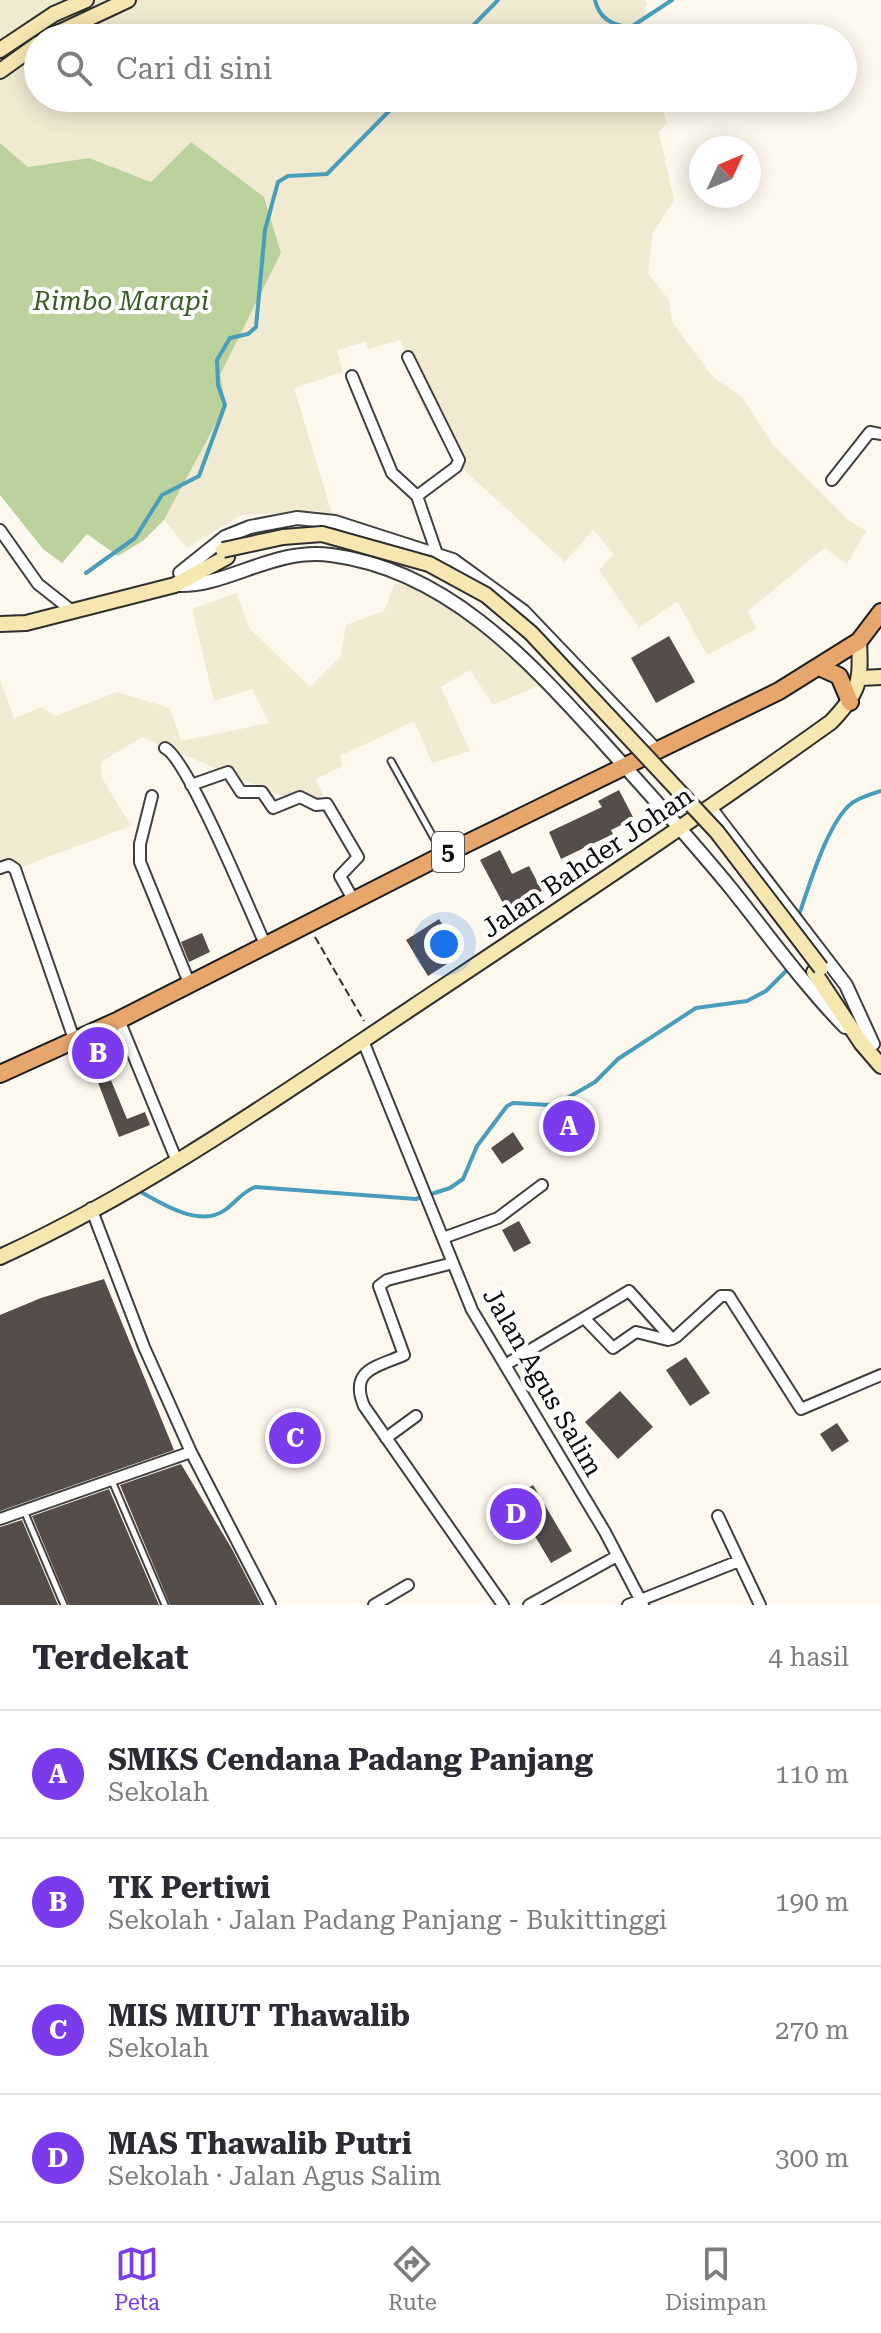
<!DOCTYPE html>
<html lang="id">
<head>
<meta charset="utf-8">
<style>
  :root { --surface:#fff; --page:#f7f7f7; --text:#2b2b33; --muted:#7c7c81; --line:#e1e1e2; --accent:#7c3aed }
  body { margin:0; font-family:"Roboto Serif",serif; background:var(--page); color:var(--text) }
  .compass { position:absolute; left:689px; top:136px; width:72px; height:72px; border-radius:50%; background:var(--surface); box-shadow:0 4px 20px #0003; rotate:46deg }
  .you { position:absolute; left:444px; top:944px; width:28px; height:28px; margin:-20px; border:6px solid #fff; border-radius:50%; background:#1a73e8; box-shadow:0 0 0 12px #1a73e833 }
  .badge { display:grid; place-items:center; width:52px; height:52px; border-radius:50%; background:var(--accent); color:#fff; font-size:26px; font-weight:700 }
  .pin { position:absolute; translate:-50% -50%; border:4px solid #fff; box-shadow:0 2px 8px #0006 }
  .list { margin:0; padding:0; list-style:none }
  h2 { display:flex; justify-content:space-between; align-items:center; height:104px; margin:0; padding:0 32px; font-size:34px }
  h2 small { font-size:26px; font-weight:400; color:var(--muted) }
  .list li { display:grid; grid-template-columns:52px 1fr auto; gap:24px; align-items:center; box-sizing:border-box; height:128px; padding:0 32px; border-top:2px solid var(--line) }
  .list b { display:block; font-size:30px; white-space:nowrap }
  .list p { margin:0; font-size:26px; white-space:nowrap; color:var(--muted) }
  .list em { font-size:26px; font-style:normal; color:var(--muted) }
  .icon { flex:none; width:44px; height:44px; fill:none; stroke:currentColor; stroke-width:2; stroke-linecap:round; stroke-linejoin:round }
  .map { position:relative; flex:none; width:881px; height:1605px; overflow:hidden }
  .search { position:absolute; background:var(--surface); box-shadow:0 4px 20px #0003; left:24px; right:24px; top:24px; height:88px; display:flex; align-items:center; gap:20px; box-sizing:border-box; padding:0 28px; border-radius:44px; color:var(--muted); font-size:30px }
  .sheet { height:616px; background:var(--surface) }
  nav { display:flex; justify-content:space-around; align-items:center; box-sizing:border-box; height:112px; border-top:2px solid var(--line); background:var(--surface); font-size:22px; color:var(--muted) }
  nav a { display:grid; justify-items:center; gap:4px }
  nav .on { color:var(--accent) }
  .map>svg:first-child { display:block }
  .farmland { fill:#f0ead1 }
  .forest { fill:#bbd29c }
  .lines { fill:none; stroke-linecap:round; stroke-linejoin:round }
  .stream { stroke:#489dbd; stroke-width:4 }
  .building { fill:#544d4a }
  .service-casing { stroke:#3f3f3f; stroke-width:9 }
  .minor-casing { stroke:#3f3f3f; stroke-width:14 }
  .tertiary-casing { stroke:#3f3f3f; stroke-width:16 }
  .secondary-casing { stroke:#2e2e2e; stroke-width:18 }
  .trunk-casing { stroke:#1d1d1d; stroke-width:20 }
  .path { stroke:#2e2e2e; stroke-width:2; stroke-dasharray:8 4; stroke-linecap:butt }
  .service { stroke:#fff; stroke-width:5 }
  .minor { stroke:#fff; stroke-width:10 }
  .tertiary { stroke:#fff; stroke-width:12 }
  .secondary { stroke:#f6e6b0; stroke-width:14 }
  .trunk { stroke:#e6a66c; stroke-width:16 }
  .secondary-bridge-casing { stroke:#2e2e2e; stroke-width:18; stroke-linecap:butt }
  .secondary-bridge { stroke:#f6e6b0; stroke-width:14 }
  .labels { text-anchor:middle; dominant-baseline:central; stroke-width:8; stroke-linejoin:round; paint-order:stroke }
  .shield { fill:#fff; stroke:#555; stroke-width:2 }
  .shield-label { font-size:24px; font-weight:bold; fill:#0c0c0c }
  .park-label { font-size:26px; font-style:italic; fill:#375c24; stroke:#fff }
  .street-label { font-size:26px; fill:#0c0c0c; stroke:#fff }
</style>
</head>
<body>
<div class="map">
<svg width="881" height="1605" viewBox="0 0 881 1605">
  <rect width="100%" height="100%" fill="#fdf8ee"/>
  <!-- farmland -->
  <path class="farmland" d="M 0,0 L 644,0 L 647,3 L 639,38 L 38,38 L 38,98 L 659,98 L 667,123 L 659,132 L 674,200 L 653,233 L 648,273 L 669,300 L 672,322 L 713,377 L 742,397 L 774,446 L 848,520 L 866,531 L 847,564 L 824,548 L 748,611 L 756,629 L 707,655 L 677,601 L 639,628 L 599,570 L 614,554 L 593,530 L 565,562 L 464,470 L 447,449 L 416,394 L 401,340 L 368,349 L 366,342 L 361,343 L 337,350 L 343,372 L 294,388 L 332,514 L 320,511 L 242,515 L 187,548 L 164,520 L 226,405 L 220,375 L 281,253 L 151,182 L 89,158 L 28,167 L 0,143 Z
    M 395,583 L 418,589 L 456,609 L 498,639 L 543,684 L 493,705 L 470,670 L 441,687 L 470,751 L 432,763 L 414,721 L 340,756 L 343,766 L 316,779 L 323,795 L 302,805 L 142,737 L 101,762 L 102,778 L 131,826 L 0,875 L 0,680 L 14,718 L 42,707 L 56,716 L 117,692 L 170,708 L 181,741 L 269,723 L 252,689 L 214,701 L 192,609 L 236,593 L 250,629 L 310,687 L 341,656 L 346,625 L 384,611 Z"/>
  <!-- forest -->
  <path class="forest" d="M 191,142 L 264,197 L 281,253 L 220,375 L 226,405 L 164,520 L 144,540 L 118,556 L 87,534 L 62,563 L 43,549 L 0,495 L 0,143 L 28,167 L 89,158 L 151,182 Z"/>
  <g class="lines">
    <!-- stream -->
    <path class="stream" d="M 595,0 C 599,18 613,26 631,27 L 672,0
      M 461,38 L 498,0
      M 86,573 L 135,538 L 162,495 L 199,476 L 225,405 L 218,385 L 217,360 L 230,338 L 248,334 L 256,327 L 265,230 L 278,182 L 288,176 L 327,174 L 402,98
      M 799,915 C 809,886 828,821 852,803 C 861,797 871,794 881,791
      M 141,1192 C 162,1204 200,1228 225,1210 C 236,1202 242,1192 255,1187 L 416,1199 L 450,1188 L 463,1179 L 477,1146 L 507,1106 L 513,1103 L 550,1105 L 562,1101 L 595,1082 L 618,1059 L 696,1008 L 747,1001 L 766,991 L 789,968"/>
  </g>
  <!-- building -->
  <path class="building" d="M 669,636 L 695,682 L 656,703 L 631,658 Z
    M 619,790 L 634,819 L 611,830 L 613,834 L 561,859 L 549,832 L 602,807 L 598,801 Z
    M 500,850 L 512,874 L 529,866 L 542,891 L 506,909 L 480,860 Z
    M 439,919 L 461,955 L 428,976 L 406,940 Z
    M 202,933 L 210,952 L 189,962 L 181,942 Z
    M 105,1047 L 110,1058 L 103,1061 L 127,1119 L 145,1112 L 150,1125 L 119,1137 L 87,1054 Z
    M 513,1132 L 524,1149 L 502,1164 L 491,1148 Z
    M 519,1221 L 531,1243 L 514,1252 L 502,1230 Z
    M 104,1279 L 174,1450 L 0,1511 L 0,1315 L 41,1298 Z
    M 686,1357 L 710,1393 L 690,1406 L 666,1370 Z
    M 620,1391 L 653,1427 L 618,1459 L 585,1422 Z
    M 837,1423 L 849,1441 L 832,1452 L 820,1434 Z
    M 181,1464 L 232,1549 L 261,1605 L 170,1605 L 120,1485 Z
    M 533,1485 L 572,1551 L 551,1563 L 512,1498 Z
    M 109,1489 L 159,1605 L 69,1605 L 32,1516 Z
    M 22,1520 L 58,1605 L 0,1605 L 0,1527 Z"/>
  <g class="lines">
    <defs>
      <path id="service" d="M 391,761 L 441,851
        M 112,1481 L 165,1605
        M 25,1513 L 64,1605"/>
      <path id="minor" d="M 408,357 L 459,460 L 456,467 L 417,496 L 437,554
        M 352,376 L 392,473 L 417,496
        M 832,480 L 870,432 L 881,434
        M 0,530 L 38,584 L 71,610
        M 165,748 C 188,759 251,914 266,946
        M 191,785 L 228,772 L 241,792 L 262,792 L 273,808 L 300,797 L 316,805 L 327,804 L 358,857 L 340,876 L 354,901
        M 152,796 L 140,844 L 140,862 L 190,985
        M 0,868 L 9,865 L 15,869 L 74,1039
        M 119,1020 L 176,1159
        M 363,1041 L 472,1310 L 605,1532 L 643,1605
        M 91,1208 L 144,1347 L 191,1452 L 270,1605
        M 443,1238 L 498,1218 L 542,1185
        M 453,1263 L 387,1280 L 379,1286 L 404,1355 C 376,1367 349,1370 364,1406 L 503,1605
        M 586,1320 L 613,1348 L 636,1332 L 668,1340 L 676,1337 L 721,1296 L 729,1296 L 801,1409 L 881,1375
        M 505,1365 L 629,1291 L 672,1339
        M 386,1438 L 416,1416
        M 718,1516 L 760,1605
        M 0,1519 L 191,1452
        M 374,1605 L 408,1585
        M 529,1605 L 617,1556
        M 628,1605 L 739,1561"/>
      <path id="tertiary" d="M 180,573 L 225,537 L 250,527 L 297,518 L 335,522 L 453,560 L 523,611 L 656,750
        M 178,585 C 227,587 274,547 331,555 C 447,570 527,659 601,740 C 644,788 688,836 729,886 C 767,933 803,984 845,1027
        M 711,809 L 846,985 L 873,1044"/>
      <path id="secondary" d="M 47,38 L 128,0
        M 0,50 L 54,14 L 86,0
        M 0,71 L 38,44
        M 0,624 L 26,623 L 175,585 L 227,557
        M 861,678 L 881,677
        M 814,972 L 862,1044 L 881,1066
        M 0,1257 C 144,1191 278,1097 410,1009 C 551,915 693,821 831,722 C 860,692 861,681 859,641"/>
      <path id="trunk" d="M 819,667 L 839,676 L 850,702
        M 0,1074 L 119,1020 L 443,855 L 779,691 L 859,641 L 881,612"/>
    </defs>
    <!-- service casing -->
    <use href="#service" class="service-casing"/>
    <!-- minor casing -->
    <use href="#minor" class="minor-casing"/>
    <!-- tertiary casing -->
    <use href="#tertiary" class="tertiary-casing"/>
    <!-- secondary casing -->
    <use href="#secondary" class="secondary-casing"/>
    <!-- trunk casing -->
    <use href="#trunk" class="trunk-casing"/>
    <!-- path -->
    <path class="path" d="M 315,937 L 364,1021"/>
    <!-- service -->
    <use href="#service" class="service"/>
    <!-- minor -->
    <use href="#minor" class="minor"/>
    <!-- tertiary -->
    <use href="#tertiary" class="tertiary"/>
    <!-- secondary -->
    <use href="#secondary" class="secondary"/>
    <!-- trunk -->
    <use href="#trunk" class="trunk"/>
    <defs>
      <path id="secondary-bridge" d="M 223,550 L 283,537 L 322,534 L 429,564 L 486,595 L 531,633 L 717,832 L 821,968"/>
    </defs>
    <!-- secondary-bridge casing -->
    <use href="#secondary-bridge" class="secondary-bridge-casing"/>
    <!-- secondary-bridge -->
    <use href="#secondary-bridge" class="secondary-bridge"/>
  </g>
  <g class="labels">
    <!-- shield labels -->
    <rect class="shield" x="432" y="832" width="32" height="40" rx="6"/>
    <g class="shield-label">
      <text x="448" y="852">5</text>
    </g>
    <!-- park labels -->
    <g class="park-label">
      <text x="121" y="301">Rimbo Marapi</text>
    </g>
    <!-- street labels -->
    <g class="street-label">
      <text transform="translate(587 862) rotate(-34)">Jalan Bahder Johan</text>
      <text transform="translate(543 1382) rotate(60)">Jalan Agus Salim</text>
    </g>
  </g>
</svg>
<svg class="compass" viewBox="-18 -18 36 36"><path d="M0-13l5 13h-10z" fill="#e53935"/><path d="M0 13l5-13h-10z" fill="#7c7c81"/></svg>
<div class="you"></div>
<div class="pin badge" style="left:569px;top:1126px">A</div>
<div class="pin badge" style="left:98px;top:1053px">B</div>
<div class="pin badge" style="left:295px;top:1438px">C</div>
<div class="pin badge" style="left:516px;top:1514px">D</div>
<div class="search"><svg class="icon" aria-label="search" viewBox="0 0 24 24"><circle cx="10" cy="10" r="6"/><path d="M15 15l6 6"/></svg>Cari di sini</div>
</div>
<section class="sheet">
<h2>Terdekat<small>4 hasil</small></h2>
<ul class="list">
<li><span class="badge">A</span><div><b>SMKS Cendana Padang Panjang</b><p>Sekolah</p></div><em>110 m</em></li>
<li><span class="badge">B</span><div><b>TK Pertiwi</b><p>Sekolah · Jalan Padang Panjang - Bukittinggi</p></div><em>190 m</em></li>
<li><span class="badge">C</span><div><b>MIS MIUT Thawalib</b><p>Sekolah</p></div><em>270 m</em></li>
<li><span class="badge">D</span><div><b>MAS Thawalib Putri</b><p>Sekolah · Jalan Agus Salim</p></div><em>300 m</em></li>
</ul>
</section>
<nav>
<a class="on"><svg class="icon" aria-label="map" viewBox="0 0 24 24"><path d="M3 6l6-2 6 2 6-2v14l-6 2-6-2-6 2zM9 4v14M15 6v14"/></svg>Peta</a>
<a><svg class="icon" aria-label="directions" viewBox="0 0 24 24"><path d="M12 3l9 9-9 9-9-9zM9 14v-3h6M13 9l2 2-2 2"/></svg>Rute</a>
<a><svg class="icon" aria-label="saved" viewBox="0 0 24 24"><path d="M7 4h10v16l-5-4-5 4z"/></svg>Disimpan</a>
</nav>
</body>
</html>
